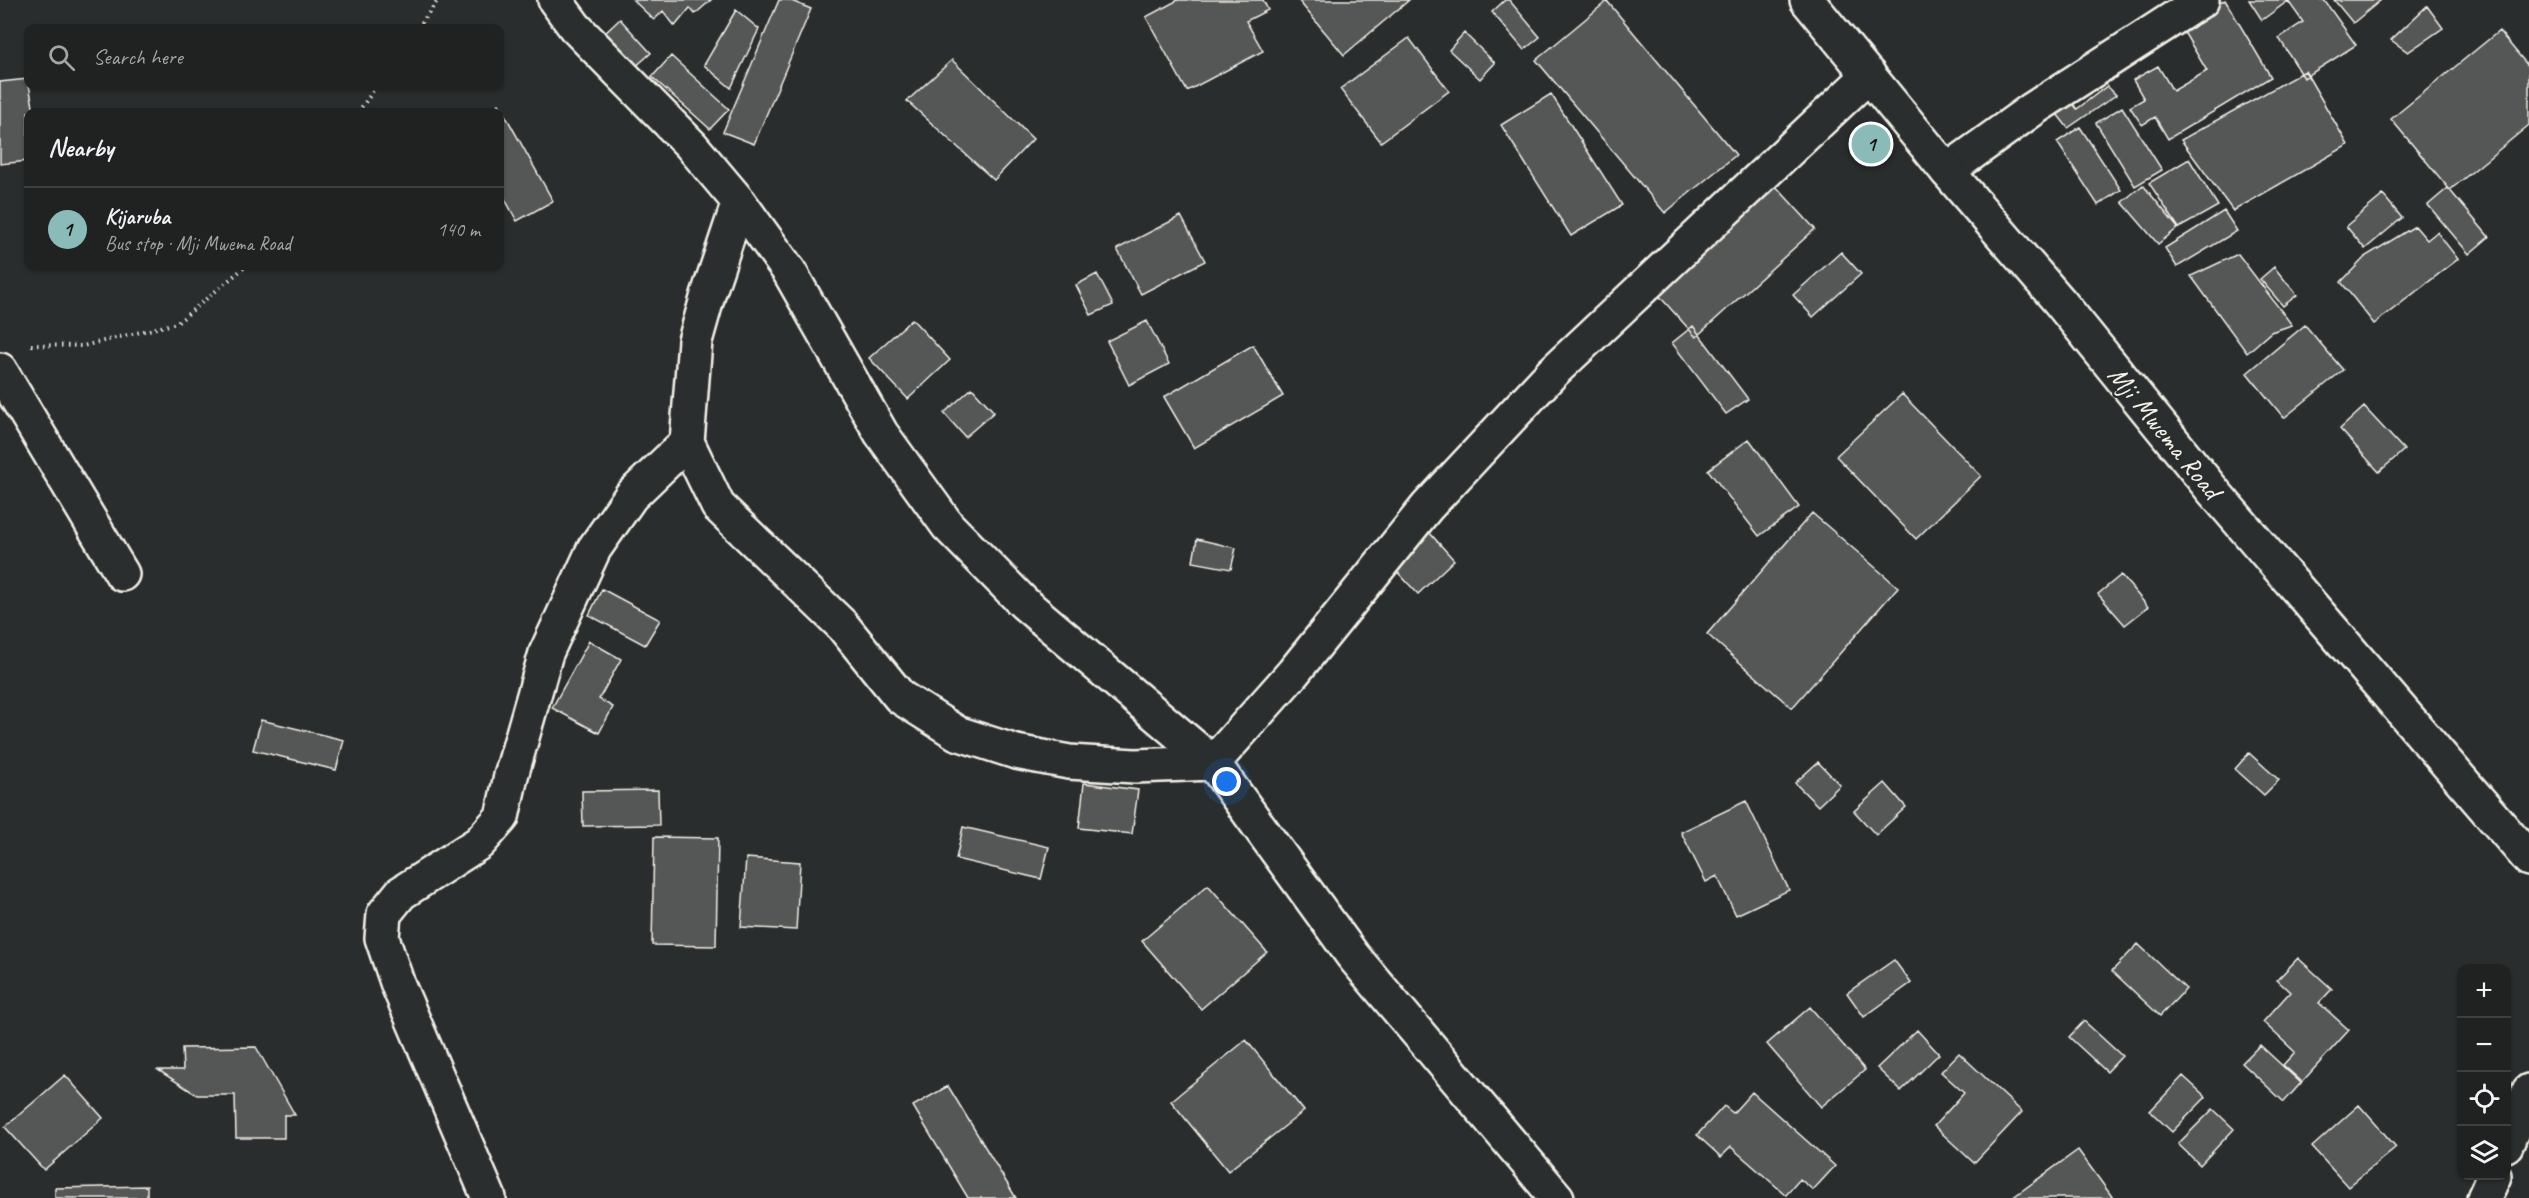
<!DOCTYPE html>
<html lang="en">
<head>
<meta charset="utf-8">
<style>
  :root { --surface:#202222; --page:#2d2f2f; --text:#f1f3f6; --muted:#a2a4a5; --line:#3d3f40; --accent:#8bbbb9 }
  body { margin:0; font-family:Caveat,sans-serif; background:var(--page); color:var(--text) }
  .controls { position:absolute; right:18px; bottom:18px; display:grid; overflow:hidden; border-radius:12px; box-shadow:0 2px 4px #0004 }
  .controls button { width:54px; height:54px; display:grid; place-items:center; padding:0; border:0; border-bottom:2px solid var(--line); background:var(--surface); color:var(--text); font:30px sans-serif }
  .you { position:absolute; left:1227px; top:782px; width:21px; height:21px; margin:-15px; border:4px solid #fff; border-radius:50%; background:#1a73e8; box-shadow:0 0 0 9px #1a73e833 }
  .badge { display:grid; place-items:center; width:39px; height:39px; border-radius:50%; background:var(--accent); color:#111; font-size:20px; font-weight:700 }
  .pin { position:absolute; translate:-50% -50%; border:3px solid #fff; box-shadow:0 2px 6px #0006 }
  .list { margin:0; padding:0; list-style:none }
  h2 { display:flex; justify-content:space-between; align-items:center; height:78px; margin:0; padding:0 24px; font-size:26px }
  h2 small { font-size:20px; font-weight:400; color:var(--muted) }
  .list li { display:grid; grid-template-columns:39px 1fr auto; gap:18px; align-items:center; box-sizing:border-box; height:84px; padding:0 24px; border-top:2px solid var(--line) }
  .list b { display:block; font-size:22px; white-space:nowrap }
  .list p { margin:0; font-size:20px; white-space:nowrap; color:var(--muted) }
  .list em { font-size:20px; font-style:normal; color:var(--muted) }
  .icon { flex:none; width:33px; height:33px; fill:none; stroke:currentColor; stroke-width:2; stroke-linecap:round; stroke-linejoin:round }
  .map { position:relative; flex:none; width:2529px; height:1198px; overflow:hidden }
  .search { position:absolute; background:var(--surface); box-shadow:0 2px 4px #0004; left:24px; top:24px; width:480px; height:66px; display:flex; align-items:center; gap:15px; box-sizing:border-box; padding:0 21px; border-radius:12px; color:var(--muted); font-size:22px }
  .panel { position:absolute; background:var(--surface); box-shadow:0 2px 4px #0004; left:24px; top:108px; width:480px; height:162px; border-radius:12px }
  .map>svg:first-child { display:block }
  .building { fill:#555756; stroke:#f4f1e8; stroke-width:1.5 }
  .lines { fill:none; stroke-linecap:round; stroke-linejoin:round }
  .minor-casing { stroke:#f4f1e8; stroke-width:38 }
  .secondary-casing { stroke:#f4f1e8; stroke-width:38 }
  .path { stroke:#f4f1e8; stroke-width:4; stroke-dasharray:1.5 4.5; stroke-linecap:butt }
  .minor { stroke:#2a2d2e; stroke-width:33 }
  .secondary { stroke:#2a2d2e; stroke-width:33 }
  .labels { text-anchor:middle; dominant-baseline:central; stroke-width:4.5; stroke-linejoin:round; paint-order:stroke }
  .street-label { font-size:28px; fill:#f4f1e8; stroke:#2a2d2e }
</style>
</head>
<body>
<div class="map">
<svg width="2529" height="1198" viewBox="0 0 2529 1198">
  <rect width="100%" height="100%" fill="#2a2d2e"/>
  <filter id="ink" filterUnits="userSpaceOnUse"><feTurbulence type="fractalNoise" baseFrequency=".0167" numOctaves="2"/><feDisplacementMap in="SourceGraphic" scale="12" xChannelSelector="R" yChannelSelector="G"/><feConvolveMatrix kernelMatrix="1 2 1 2 8 2 1 2 1" color-interpolation-filters="sRGB"/></filter>
  <g filter="url(#ink)">
    <!-- building -->
    <path class="building" d="M 633,0 L 711,0 L 695,14 L 690,8 L 675,26 L 663,11 L 654,20 Z
      M 779,0 L 789,0 L 811,9 L 754,144 L 723,132 Z
      M 1178,0 L 1263,0 L 1268,10 L 1246,21 L 1263,51 L 1187,91 L 1146,17 Z
      M 1298,0 L 1409,0 L 1344,55 Z
      M 1505,0 L 1509,0 L 1540,37 L 1524,50 L 1492,12 Z
      M 2225,0 L 2271,77 L 2168,139 L 2155,117 L 2142,125 L 2130,107 L 2144,99 L 2133,80 L 2158,66 L 2173,91 L 2207,71 L 2181,27 Z
      M 2249,0 L 2324,0 L 2356,45 L 2304,78 L 2279,38 L 2303,22 L 2288,1 L 2262,20 Z
      M 2334,0 L 2381,0 L 2353,23 Z
      M 1607,1 L 1736,155 L 1665,213 L 1536,60 Z
      M 2427,6 L 2443,28 L 2408,52 L 2391,40 Z
      M 736,10 L 759,29 L 731,88 L 704,65 Z
      M 620,19 L 651,53 L 634,68 L 603,35 Z
      M 2499,31 L 2529,67 L 2529,125 L 2450,190 L 2391,119 Z
      M 1464,33 L 1495,63 L 1480,79 L 1449,50 Z
      M 1409,38 L 1449,91 L 1381,142 L 1340,89 Z
      M 671,56 L 729,109 L 710,129 L 652,77 Z
      M 952,60 L 1033,139 L 994,180 L 907,101 Z
      M 2305,71 L 2348,145 L 2233,211 L 2181,140 Z
      M 28,79 L 34,112 L 28,112 L 28,161 L 0,164 L 0,82 Z
      M 2107,86 L 2116,95 L 2068,128 L 2053,109 L 2069,99 L 2077,109 Z
      M 1551,94 L 1622,205 L 1571,236 L 1501,125 Z
      M 499,104 L 553,201 L 517,221 L 500,190 L 500,112 L 484,112 Z
      M 2122,107 L 2162,170 L 2135,186 L 2096,123 Z
      M 2080,127 L 2121,190 L 2098,205 L 2057,142 Z
      M 2189,159 L 2218,206 L 2179,228 L 2149,183 Z
      M 1772,182 L 1815,229 L 1696,337 L 1653,289 Z
      M 2143,185 L 2178,228 L 2158,244 L 2122,202 Z
      M 2448,188 L 2489,237 L 2469,254 L 2428,205 Z
      M 2383,195 L 2402,218 L 2365,249 L 2346,226 Z
      M 2224,211 L 2237,231 L 2177,267 L 2165,248 Z
      M 1181,216 L 1205,261 L 1141,294 L 1117,249 Z
      M 2415,226 L 2427,240 L 2437,232 L 2458,259 L 2374,324 L 2341,282 L 2366,256 Z
      M 1841,252 L 1861,274 L 1813,317 L 1793,295 Z
      M 2238,254 L 2292,325 L 2271,332 L 2247,353 L 2191,276 Z
      M 2274,267 L 2297,295 L 2283,306 L 2260,279 Z
      M 1097,274 L 1113,305 L 1091,315 L 1076,285 Z
      M 912,319 L 950,360 L 908,399 L 869,358 Z
      M 1147,321 L 1169,364 L 1129,385 L 1107,341 Z
      M 2305,325 L 2343,370 L 2284,418 L 2247,373 Z
      M 1693,326 L 1748,399 L 1726,414 L 1672,343 Z
      M 1253,345 L 1283,396 L 1194,448 L 1164,397 Z
      M 972,388 L 994,412 L 965,437 L 944,413 Z
      M 1902,394 L 1981,476 L 1916,539 L 1836,456 Z
      M 2364,407 L 2404,450 L 2379,472 L 2340,429 Z
      M 1749,439 L 1799,507 L 1759,536 L 1708,470 Z
      M 1812,513 L 1898,587 L 1792,708 L 1707,634 Z
      M 1427,530 L 1454,560 L 1418,594 L 1390,564 Z
      M 1197,539 L 1236,548 L 1231,569 L 1193,562 Z
      M 2121,575 L 2148,607 L 2125,625 L 2098,594 Z
      M 602,589 L 660,620 L 645,645 L 589,615 Z
      M 589,641 L 621,659 L 599,699 L 613,707 L 599,733 L 552,708 Z
      M 261,720 L 344,740 L 336,770 L 253,750 Z
      M 2249,753 L 2279,780 L 2264,795 L 2235,769 Z
      M 1818,762 L 1840,785 L 1818,806 L 1795,783 Z
      M 1084,783 L 1138,790 L 1132,834 L 1079,828 Z
      M 1885,783 L 1906,807 L 1876,835 L 1854,811 Z
      M 658,790 L 659,825 L 583,826 L 582,791 Z
      M 1746,801 L 1789,890 L 1736,915 L 1717,876 L 1706,882 L 1681,832 Z
      M 963,827 L 1049,847 L 1041,879 L 956,859 Z
      M 654,837 L 718,838 L 716,946 L 652,945 Z
      M 746,858 L 800,862 L 796,930 L 741,927 Z
      M 1208,885 L 1267,952 L 1201,1009 L 1142,941 Z
      M 2138,944 L 2186,989 L 2160,1016 L 2112,971 Z
      M 2298,958 L 2332,989 L 2319,1003 L 2349,1030 L 2302,1082 L 2283,1065 L 2295,1052 L 2263,1022 L 2290,992 L 2277,980 Z
      M 1894,960 L 1911,983 L 1864,1017 L 1847,993 Z
      M 1810,1007 L 1865,1070 L 1821,1107 L 1767,1044 Z
      M 2084,1021 L 2122,1056 L 2107,1072 L 2069,1037 Z
      M 1917,1030 L 1939,1054 L 1901,1091 L 1877,1068 Z
      M 1246,1040 L 1304,1111 L 1228,1171 L 1171,1101 Z
      M 2260,1045 L 2301,1083 L 2284,1102 L 2242,1063 Z
      M 256,1047 L 295,1115 L 284,1115 L 284,1138 L 236,1138 L 235,1095 L 197,1095 L 158,1070 L 183,1070 L 182,1048 Z
      M 1959,1053 L 2022,1112 L 1974,1163 L 1934,1126 L 1964,1093 L 1941,1072 Z
      M 65,1075 L 103,1118 L 44,1170 L 5,1127 Z
      M 2183,1076 L 2206,1097 L 2172,1132 L 2150,1111 Z
      M 948,1086 L 1016,1198 L 968,1198 L 913,1106 Z
      M 1752,1092 L 1835,1166 L 1813,1190 L 1800,1179 L 1786,1195 L 1731,1147 L 1721,1157 L 1697,1135 L 1724,1106 L 1733,1113 Z
      M 2359,1105 L 2396,1147 L 2348,1187 L 2312,1147 Z
      M 2213,1109 L 2234,1129 L 2200,1165 L 2178,1144 Z
      M 2078,1150 L 2113,1198 L 2012,1198 Z
      M 147,1186 L 147,1198 L 55,1198 L 55,1188 Z"/>
    <g class="lines">
      <defs>
        <path id="minor" d="M 555,0 L 575,27 L 691,145 L 739,202 L 789,271 L 881,433 L 948,526 L 1024,603 L 1213,763 L 1353,956 L 1557,1198
          M 1947,171 L 2033,109 L 2202,0
          M 739,202 L 708,295 L 695,341 L 687,442 L 718,506 L 842,625 L 900,697 L 957,733 L 1016,752 L 1069,762 L 1135,766 L 1213,763 L 1293,673 L 1427,507 L 1553,372 L 1869,75
          M 0,370 L 122,574
          M 2506,1145 L 2529,1091
          M 489,1198 L 398,985 L 382,938 L 384,914 L 401,893 L 479,843 L 502,817 L 511,776 L 546,653 L 594,549 L 631,496 L 687,442
          M 2484,1198 L 2494,1176"/>
        <path id="secondary" d="M 1807,0 L 1947,171 L 2060,302 L 2214,492 L 2529,859"/>
      </defs>
      <!-- minor casing -->
      <use href="#minor" class="minor-casing"/>
      <!-- secondary casing -->
      <use href="#secondary" class="secondary-casing"/>
      <!-- path -->
      <path class="path" d="M 418,28 L 438,0
        M 358,112 L 377,86
        M 31,345 L 83,346 L 177,323 L 246,266"/>
      <!-- minor -->
      <use href="#minor" class="minor"/>
      <!-- secondary -->
      <use href="#secondary" class="secondary"/>
    </g>
  </g>
  <g class="labels">
    <!-- street labels -->
    <g class="street-label">
      <text transform="translate(2165 432) rotate(51)">Mji Mwema Road</text>
    </g>
  </g>
</svg>
<div class="controls">
<button>+</button>
<button>−</button>
<button><svg class="icon" aria-label="locate" viewBox="0 0 24 24"><circle cx="12" cy="12" r="6"/><path d="M12 2v4M12 18v4M2 12h4M18 12h4"/></svg></button>
<button><svg class="icon" aria-label="layers" viewBox="0 0 24 24"><path d="M12 4l9 5-9 5-9-5zM3 14l9 5 9-5"/></svg></button>
</div>
<div class="you"></div>
<div class="pin badge" style="left:1871px;top:144px">1</div>
<div class="search"><svg class="icon" aria-label="search" viewBox="0 0 24 24"><circle cx="10" cy="10" r="6"/><path d="M15 15l6 6"/></svg>Search here</div>
<section class="panel">
<h2>Nearby<small></small></h2>
<ul class="list">
<li><span class="badge">1</span><div><b>Kijaruba</b><p>Bus stop · Mji Mwema Road</p></div><em>140 m</em></li>
</ul>
</section>
</div>
</body>
</html>
